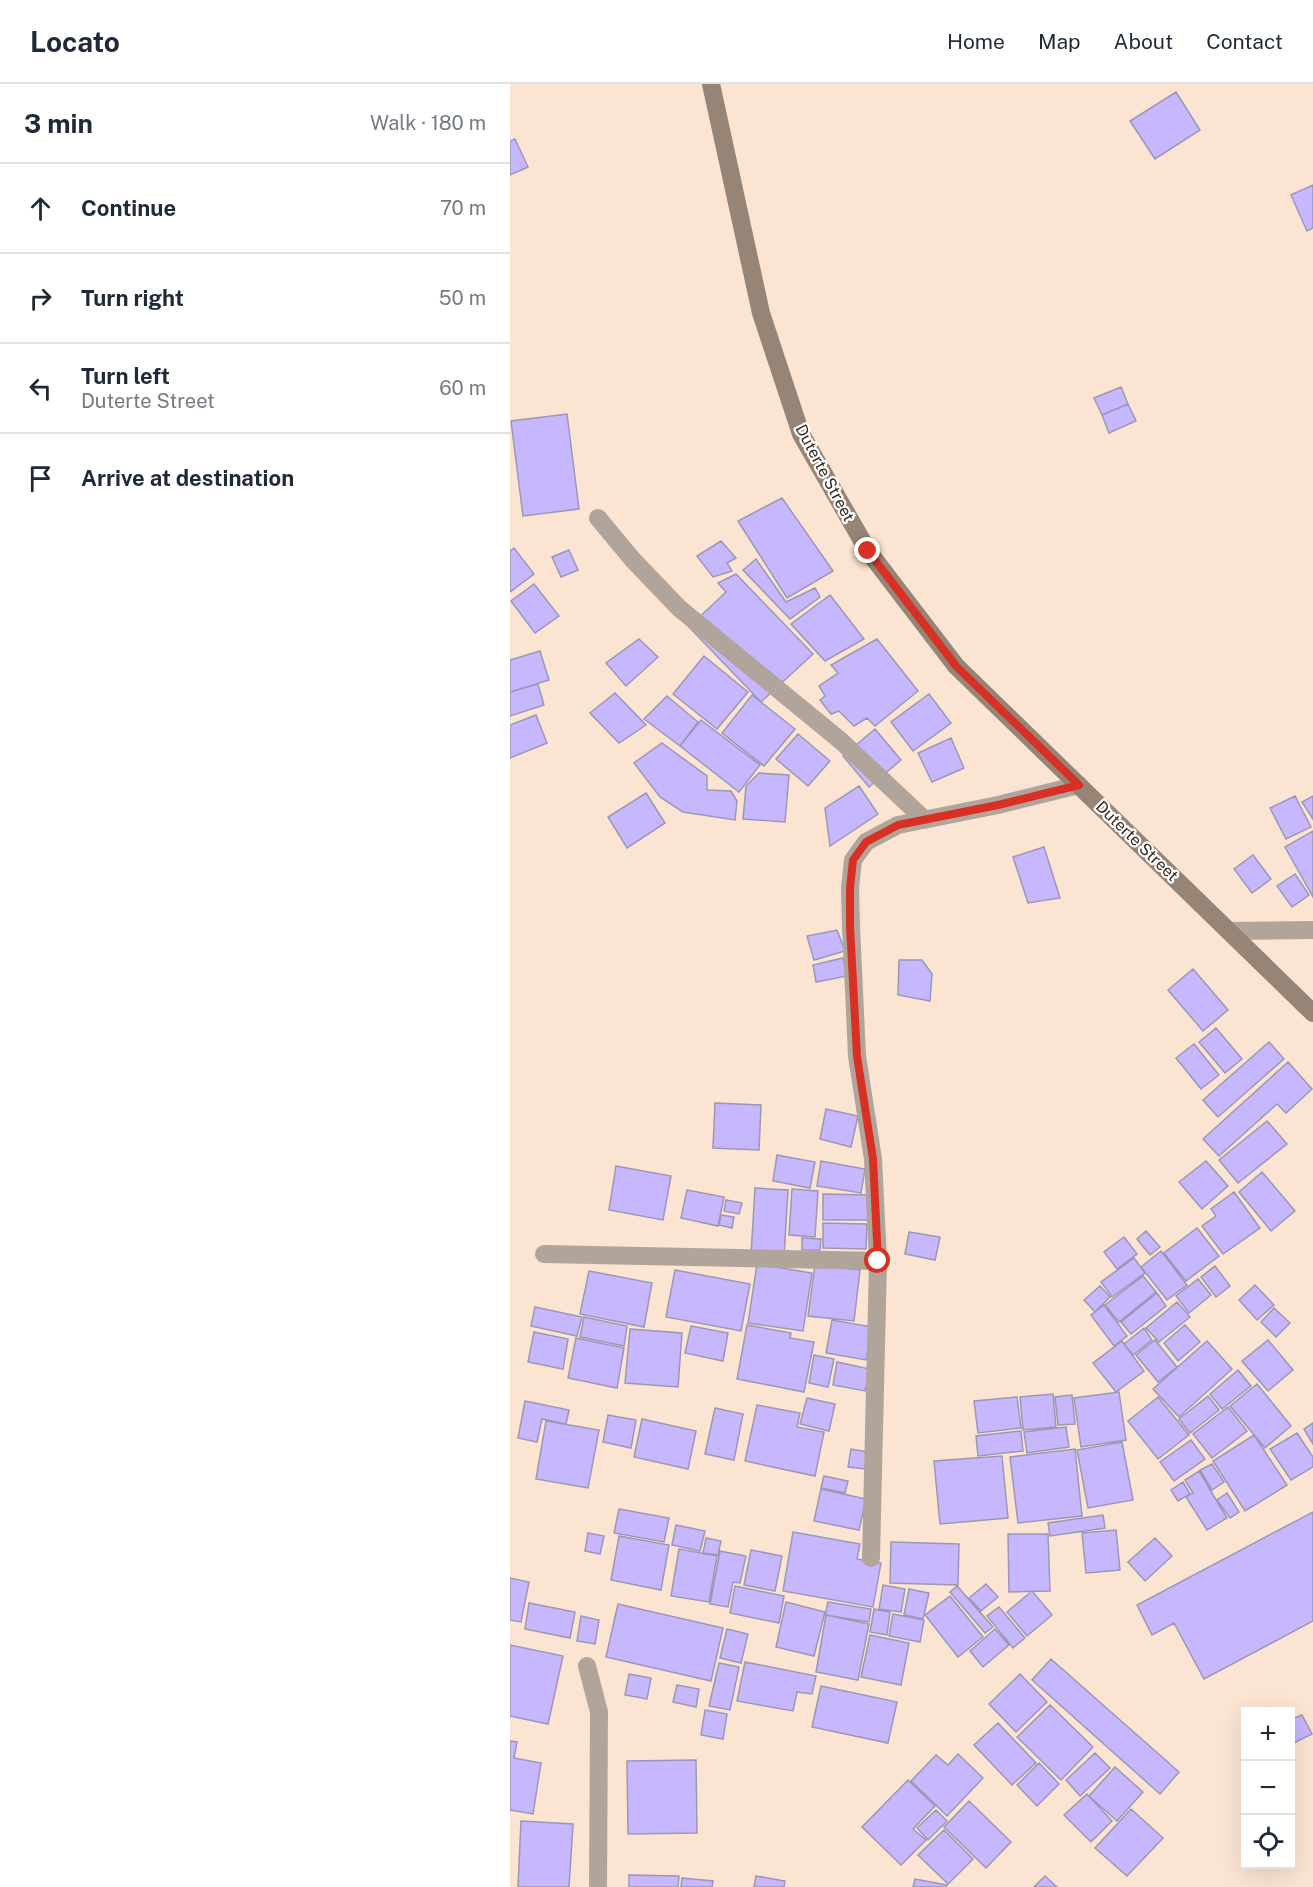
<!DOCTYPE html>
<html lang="en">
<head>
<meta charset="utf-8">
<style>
  :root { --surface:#fff; --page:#f6f6f7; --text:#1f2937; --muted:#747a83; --line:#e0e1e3 }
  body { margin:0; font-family:"Public Sans",sans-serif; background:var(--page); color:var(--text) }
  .controls { position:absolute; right:18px; bottom:18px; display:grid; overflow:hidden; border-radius:0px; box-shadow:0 6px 24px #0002 }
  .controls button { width:54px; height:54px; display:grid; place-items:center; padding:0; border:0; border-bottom:2px solid var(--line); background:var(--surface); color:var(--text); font:30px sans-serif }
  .stop { position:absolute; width:18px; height:18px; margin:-14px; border:4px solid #d93025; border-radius:50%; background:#fff }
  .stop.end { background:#d93025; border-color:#fff; box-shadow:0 2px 6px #0008 }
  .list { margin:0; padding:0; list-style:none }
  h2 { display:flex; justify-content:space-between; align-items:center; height:78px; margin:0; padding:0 24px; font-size:26px }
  h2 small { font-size:20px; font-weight:400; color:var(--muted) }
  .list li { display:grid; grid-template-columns:39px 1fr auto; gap:18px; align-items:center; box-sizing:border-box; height:90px; padding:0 24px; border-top:2px solid var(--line) }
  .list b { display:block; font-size:22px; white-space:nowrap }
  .list p { margin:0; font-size:20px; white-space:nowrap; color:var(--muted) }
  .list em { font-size:20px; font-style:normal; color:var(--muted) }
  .icon { flex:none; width:33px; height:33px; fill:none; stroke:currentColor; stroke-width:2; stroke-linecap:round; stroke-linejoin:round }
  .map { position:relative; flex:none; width:803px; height:1803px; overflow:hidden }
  header { display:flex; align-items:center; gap:36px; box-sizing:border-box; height:84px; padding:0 30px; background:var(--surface); border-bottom:2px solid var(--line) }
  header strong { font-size:28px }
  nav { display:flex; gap:33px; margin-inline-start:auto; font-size:21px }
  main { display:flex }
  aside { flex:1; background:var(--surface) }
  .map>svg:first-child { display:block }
  .building { fill:#c6b7fe; stroke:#9c97b5; stroke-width:1.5 }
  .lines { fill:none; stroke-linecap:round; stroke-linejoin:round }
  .street { stroke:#b1a59b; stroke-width:18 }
  .secondary { stroke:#968476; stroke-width:18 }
  .route { stroke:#d93025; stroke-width:8 }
  .labels { text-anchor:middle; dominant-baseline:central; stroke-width:4.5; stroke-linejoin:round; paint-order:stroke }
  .street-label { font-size:16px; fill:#33281f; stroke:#fff }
</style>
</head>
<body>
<header>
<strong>Locato</strong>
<nav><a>Home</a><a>Map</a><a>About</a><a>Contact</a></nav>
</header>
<main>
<aside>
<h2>3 min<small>Walk · 180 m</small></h2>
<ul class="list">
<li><svg class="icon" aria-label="ahead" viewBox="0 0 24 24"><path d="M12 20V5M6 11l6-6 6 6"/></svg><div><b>Continue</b></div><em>70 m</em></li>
<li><svg class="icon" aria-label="right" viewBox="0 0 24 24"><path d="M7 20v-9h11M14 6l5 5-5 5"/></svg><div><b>Turn right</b></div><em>50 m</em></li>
<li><svg class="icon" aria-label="left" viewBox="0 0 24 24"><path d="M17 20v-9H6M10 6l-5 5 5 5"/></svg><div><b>Turn left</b><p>Duterte Street</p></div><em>60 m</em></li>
<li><svg class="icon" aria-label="arrive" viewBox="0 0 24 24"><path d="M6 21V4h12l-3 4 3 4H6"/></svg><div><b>Arrive at destination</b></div></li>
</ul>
</aside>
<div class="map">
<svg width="803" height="1803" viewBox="0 0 803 1803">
  <rect width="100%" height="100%" fill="#fbe4d2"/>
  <!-- building -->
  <path class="building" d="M 666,8 L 690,46 L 645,75 L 620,37 Z
    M 5,55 L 18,83 L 0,91 L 0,57 Z
    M 803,101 L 803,144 L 797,147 L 781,111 Z
    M 611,303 L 618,320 L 592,331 L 584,314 Z
    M 618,320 L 626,337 L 599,349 L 592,331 Z
    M 57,330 L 69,425 L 13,432 L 1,337 Z
    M 272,414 L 323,487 L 277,514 L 228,437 Z
    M 211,457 L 226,474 L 217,479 L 222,487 L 203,493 L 187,472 Z
    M 4,464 L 24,490 L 0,508 L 0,467 Z
    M 59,466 L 68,486 L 51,493 L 42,473 Z
    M 246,475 L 276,518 L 305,504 L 310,513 L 280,535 L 233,486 Z
    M 226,490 L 303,570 L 251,618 L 179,543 L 216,508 L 208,499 Z
    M 24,500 L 49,532 L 25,549 L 1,517 Z
    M 320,511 L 354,555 L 315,577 L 281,540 Z
    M 129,555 L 148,573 L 116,602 L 96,579 Z
    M 367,555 L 408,607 L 365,642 L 357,634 L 344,642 L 329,627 L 321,630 L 310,616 L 315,612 L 309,602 L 328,589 L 321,581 Z
    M 30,567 L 39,596 L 0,608 L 0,576 Z
    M 194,572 L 238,608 L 207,645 L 163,610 Z
    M 28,600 L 34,621 L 0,632 L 0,608 Z
    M 105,609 L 136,641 L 109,659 L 80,629 Z
    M 419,610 L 441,639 L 403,667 L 381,638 Z
    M 242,611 L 285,645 L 254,682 L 212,649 Z
    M 157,612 L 188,638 L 170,662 L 134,635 Z
    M 26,631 L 37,659 L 0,674 L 0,641 Z
    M 191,636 L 250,681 L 229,708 L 170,662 Z
    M 365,645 L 391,676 L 359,703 L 333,672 Z
    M 288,650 L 320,677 L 298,702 L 266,675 Z
    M 441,654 L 454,684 L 422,698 L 408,669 Z
    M 152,659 L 197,692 L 197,706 L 221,707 L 227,717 L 225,736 L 173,728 L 150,713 L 124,679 Z
    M 249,689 L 279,691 L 275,738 L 233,735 L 236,702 Z
    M 349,702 L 368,730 L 320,762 L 315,724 Z
    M 136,709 L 155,739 L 117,764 L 98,733 Z
    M 785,712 L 801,743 L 776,755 L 760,724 Z
    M 803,712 L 803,735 L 792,718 Z
    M 803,747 L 803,813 L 775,763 Z
    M 534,763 L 550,814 L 518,819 L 503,773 Z
    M 743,771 L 761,795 L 742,809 L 724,785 Z
    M 785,790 L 799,811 L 782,823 L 767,802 Z
    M 327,846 L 335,867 L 304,876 L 297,852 Z
    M 333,874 L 337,892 L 306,898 L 303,881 Z
    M 389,876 L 412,876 L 422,890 L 420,917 L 388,911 Z
    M 683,885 L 718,926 L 693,947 L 658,906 Z
    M 706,944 L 732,975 L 715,989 L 689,958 Z
    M 759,958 L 774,975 L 708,1033 L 693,1016 Z
    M 684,960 L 709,991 L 691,1005 L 666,974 Z
    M 778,978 L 802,1005 L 776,1029 L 767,1020 L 709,1072 L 693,1055 Z
    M 205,1019 L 251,1021 L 249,1066 L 203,1064 Z
    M 316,1025 L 348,1032 L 341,1063 L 310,1055 Z
    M 757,1037 L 777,1060 L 728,1099 L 709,1076 Z
    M 267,1071 L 305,1078 L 300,1104 L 263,1097 Z
    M 311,1077 L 355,1085 L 351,1109 L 307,1102 Z
    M 696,1077 L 718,1102 L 692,1125 L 669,1098 Z
    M 106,1082 L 161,1092 L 153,1136 L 99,1126 Z
    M 752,1088 L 785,1127 L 761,1147 L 729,1108 Z
    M 245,1104 L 278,1106 L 274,1173 L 241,1171 Z
    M 282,1105 L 308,1107 L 305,1153 L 279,1151 Z
    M 177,1106 L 214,1113 L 208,1142 L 171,1134 Z
    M 724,1108 L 750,1144 L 713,1170 L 692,1142 L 706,1132 L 701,1125 Z
    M 313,1110 L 360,1111 L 360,1136 L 313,1136 Z
    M 216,1116 L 232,1119 L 229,1130 L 214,1127 Z
    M 211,1131 L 224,1133 L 222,1144 L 209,1141 Z
    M 313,1139 L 357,1140 L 356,1165 L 313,1164 Z
    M 687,1144 L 709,1172 L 676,1197 L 654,1169 Z
    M 636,1147 L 650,1163 L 640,1171 L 627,1155 Z
    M 399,1148 L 430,1153 L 425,1176 L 395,1170 Z
    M 614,1153 L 627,1170 L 607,1185 L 594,1168 Z
    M 292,1154 L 311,1155 L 310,1166 L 292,1166 Z
    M 651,1167 L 677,1201 L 657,1216 L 631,1183 Z
    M 624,1174 L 635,1189 L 602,1213 L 591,1198 Z
    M 247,1180 L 302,1189 L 293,1247 L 238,1239 Z
    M 305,1181 L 350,1186 L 344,1237 L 298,1232 Z
    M 705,1182 L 720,1202 L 706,1213 L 691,1193 Z
    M 165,1186 L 240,1200 L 231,1247 L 156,1233 Z
    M 79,1187 L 142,1199 L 134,1243 L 70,1230 Z
    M 633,1192 L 646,1208 L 609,1238 L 595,1221 Z
    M 688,1195 L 701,1211 L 679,1229 L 666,1212 Z
    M 745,1201 L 764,1221 L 747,1236 L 729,1216 Z
    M 590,1202 L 600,1213 L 585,1228 L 574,1216 Z
    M 647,1209 L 656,1222 L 621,1250 L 611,1238 Z
    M 667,1218 L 680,1233 L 649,1258 L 636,1244 Z
    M 594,1221 L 617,1252 L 604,1262 L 581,1231 Z
    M 25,1223 L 72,1233 L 67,1252 L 21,1242 Z
    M 764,1224 L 780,1239 L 766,1253 L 751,1238 Z
    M 74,1233 L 117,1242 L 114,1262 L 70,1253 Z
    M 322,1236 L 362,1243 L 356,1276 L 316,1269 Z
    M 237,1241 L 281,1249 L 280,1254 L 304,1258 L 294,1308 L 227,1295 Z
    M 675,1241 L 690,1258 L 668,1277 L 654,1259 Z
    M 181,1242 L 218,1249 L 213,1277 L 175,1269 Z
    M 634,1244 L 642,1256 L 623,1271 L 614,1260 Z
    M 120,1245 L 172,1249 L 168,1303 L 115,1299 Z
    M 24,1248 L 58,1255 L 53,1285 L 18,1278 Z
    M 66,1254 L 114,1264 L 107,1304 L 58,1294 Z
    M 645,1256 L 667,1283 L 648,1298 L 626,1271 Z
    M 758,1256 L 783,1286 L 758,1307 L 732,1277 Z
    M 612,1257 L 634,1287 L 606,1308 L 583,1279 Z
    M 697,1257 L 722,1285 L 669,1333 L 643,1305 Z
    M 304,1271 L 324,1275 L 318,1303 L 299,1299 Z
    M 327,1278 L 360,1285 L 355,1307 L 323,1301 Z
    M 728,1286 L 741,1302 L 712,1325 L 700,1310 Z
    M 747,1300 L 781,1342 L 755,1364 L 720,1322 Z
    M 609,1308 L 616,1356 L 571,1363 L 564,1314 Z
    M 543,1310 L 546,1343 L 513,1346 L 510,1313 Z
    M 562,1311 L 565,1340 L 548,1341 L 545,1313 Z
    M 698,1312 L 709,1326 L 680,1349 L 669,1335 Z
    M 507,1313 L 511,1344 L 468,1349 L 464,1317 Z
    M 648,1313 L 679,1351 L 648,1375 L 618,1337 Z
    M 297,1314 L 325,1320 L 319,1347 L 290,1340 Z
    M 15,1317 L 59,1326 L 56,1340 L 32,1335 L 27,1358 L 8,1354 Z
    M 247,1321 L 290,1329 L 287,1343 L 314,1348 L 305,1392 L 235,1377 Z
    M 718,1323 L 737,1347 L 702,1374 L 683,1350 Z
    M 205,1324 L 233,1330 L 224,1376 L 195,1370 Z
    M 98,1331 L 126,1336 L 121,1364 L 93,1358 Z
    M 132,1335 L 186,1347 L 178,1385 L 124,1373 Z
    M 36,1337 L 89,1346 L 78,1404 L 26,1395 Z
    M 803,1339 L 803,1360 L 794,1345 Z
    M 556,1343 L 559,1363 L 517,1369 L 514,1348 Z
    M 511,1347 L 513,1367 L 468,1372 L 466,1352 Z
    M 787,1349 L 803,1373 L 803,1383 L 781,1396 L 760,1365 Z
    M 744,1351 L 777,1401 L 735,1427 L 703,1377 Z
    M 681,1356 L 695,1375 L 664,1397 L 650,1378 Z
    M 612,1358 L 623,1416 L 578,1424 L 567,1366 Z
    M 341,1365 L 358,1368 L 355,1385 L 338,1383 Z
    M 565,1365 L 572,1432 L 508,1439 L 500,1373 Z
    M 492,1372 L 498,1434 L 430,1440 L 424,1377 Z
    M 702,1380 L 714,1398 L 702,1406 L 690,1386 Z
    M 689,1387 L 717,1434 L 697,1446 L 676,1413 L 683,1409 L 675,1396 Z
    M 314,1392 L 338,1397 L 335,1409 L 311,1404 Z
    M 673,1398 L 680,1410 L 668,1417 L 661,1406 Z
    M 311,1405 L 356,1415 L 349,1446 L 304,1437 Z
    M 717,1409 L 729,1428 L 720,1434 L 707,1416 Z
    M 109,1425 L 159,1434 L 154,1458 L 104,1449 Z
    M 803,1428 L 803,1537 L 694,1595 L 664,1539 L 642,1551 L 627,1521 Z
    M 593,1431 L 595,1444 L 540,1452 L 538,1439 Z
    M 166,1441 L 195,1447 L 190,1467 L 162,1461 Z
    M 606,1446 L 610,1486 L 576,1489 L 572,1449 Z
    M 283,1448 L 350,1460 L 347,1475 L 371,1479 L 363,1523 L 273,1507 Z
    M 78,1449 L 94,1452 L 90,1470 L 75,1467 Z
    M 498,1450 L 538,1450 L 540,1507 L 499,1508 Z
    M 109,1452 L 159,1461 L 151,1506 L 101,1496 Z
    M 196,1454 L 211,1457 L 208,1471 L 193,1469 Z
    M 645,1454 L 662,1472 L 635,1497 L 618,1478 Z
    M 381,1458 L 449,1460 L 448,1501 L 380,1499 Z
    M 169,1465 L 207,1472 L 199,1518 L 161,1512 Z
    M 241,1466 L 272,1472 L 265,1507 L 234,1501 Z
    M 210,1467 L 236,1472 L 230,1499 L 223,1498 L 218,1523 L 200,1520 Z
    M 0,1494 L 19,1498 L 11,1538 L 0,1536 Z
    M 476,1500 L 488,1513 L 471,1527 L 459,1514 Z
    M 373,1501 L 395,1505 L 391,1528 L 369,1525 Z
    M 225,1502 L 274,1512 L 269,1539 L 220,1529 Z
    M 447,1502 L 483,1543 L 475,1549 L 440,1508 Z
    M 399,1505 L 419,1509 L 413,1535 L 394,1531 Z
    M 522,1507 L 542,1531 L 517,1552 L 497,1528 Z
    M 440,1512 L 473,1553 L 448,1573 L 415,1531 Z
    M 276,1518 L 315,1528 L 304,1572 L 266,1563 Z
    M 318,1518 L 361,1525 L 359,1538 L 315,1531 Z
    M 19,1519 L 65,1528 L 60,1554 L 15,1545 Z
    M 108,1520 L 213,1544 L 201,1597 L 96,1573 Z
    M 489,1523 L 515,1554 L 503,1564 L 477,1532 Z
    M 364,1525 L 380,1528 L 377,1551 L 360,1548 Z
    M 383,1530 L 414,1536 L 410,1558 L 379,1552 Z
    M 316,1531 L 359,1540 L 348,1596 L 306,1588 Z
    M 71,1532 L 89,1536 L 85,1560 L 67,1557 Z
    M 217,1545 L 238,1550 L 231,1579 L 210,1574 Z
    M 485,1545 L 499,1561 L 473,1583 L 460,1567 Z
    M 360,1551 L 399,1559 L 391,1601 L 351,1593 Z
    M 0,1561 L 53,1572 L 38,1640 L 0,1632 Z
    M 541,1575 L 669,1688 L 650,1710 L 522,1596 Z
    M 235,1578 L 306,1592 L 302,1610 L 287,1608 L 283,1627 L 227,1617 Z
    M 209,1579 L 229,1583 L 220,1626 L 199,1622 Z
    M 119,1590 L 141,1594 L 137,1615 L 115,1611 Z
    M 510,1590 L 537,1618 L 506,1648 L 479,1620 Z
    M 167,1601 L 189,1605 L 186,1623 L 163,1618 Z
    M 311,1602 L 387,1618 L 378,1659 L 302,1643 Z
    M 540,1621 L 583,1663 L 551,1696 L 507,1653 Z
    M 195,1626 L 217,1630 L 213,1655 L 191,1651 Z
    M 792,1631 L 802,1650 L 780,1661 L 780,1636 Z
    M 488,1639 L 526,1679 L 502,1701 L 464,1661 Z
    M 0,1657 L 7,1658 L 4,1674 L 31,1679 L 23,1730 L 0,1726 Z
    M 585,1669 L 600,1684 L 570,1712 L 556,1696 Z
    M 448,1670 L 473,1694 L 437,1732 L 401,1697 L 426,1671 L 438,1681 Z
    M 186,1676 L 187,1749 L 118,1750 L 117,1677 Z
    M 529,1679 L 549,1700 L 527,1722 L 507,1701 Z
    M 605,1683 L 633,1708 L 607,1737 L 579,1712 Z
    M 398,1696 L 425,1722 L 403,1745 L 416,1756 L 391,1781 L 352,1743 Z
    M 577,1710 L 602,1737 L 581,1758 L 554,1731 Z
    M 459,1717 L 501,1758 L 476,1784 L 434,1743 Z
    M 621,1725 L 653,1754 L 617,1792 L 585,1764 Z
    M 426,1726 L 437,1737 L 418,1756 L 407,1744 Z
    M 11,1737 L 63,1740 L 59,1803 L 8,1803 Z
    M 434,1746 L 463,1775 L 438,1800 L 408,1771 Z
    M 119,1791 L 169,1792 L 168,1803 L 119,1803 Z
    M 246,1792 L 275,1797 L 274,1803 L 244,1803 Z
    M 535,1792 L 547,1803 L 524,1803 Z
    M 172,1794 L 203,1797 L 202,1803 L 171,1803 Z
    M 405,1795 L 437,1801 L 436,1803 L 403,1803 Z"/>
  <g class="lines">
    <!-- street -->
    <path class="street" d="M 88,434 L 123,476 L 169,524 L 331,657 L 415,736
      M 720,847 L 803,846
      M 34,1170 L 368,1177
      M 361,1474 L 368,1177 L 363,1075 L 347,972 L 341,842 L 340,804 L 343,776 L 356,758 L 388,741 L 488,721 L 569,701
      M 77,1582 L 89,1628 L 88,1803"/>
    <!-- secondary -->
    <path class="secondary" d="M 201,0 L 251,229 L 291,350 L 358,467 L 446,582 L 803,929"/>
  </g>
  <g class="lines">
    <!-- route -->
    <path class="route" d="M 358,467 L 446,582 L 569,701 L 488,721 L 388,741 L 356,758 L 343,776 L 340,804 L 340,842 L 347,972 L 363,1075 L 368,1177"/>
  </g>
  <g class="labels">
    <!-- street labels -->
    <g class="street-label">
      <text transform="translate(315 389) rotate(62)">Duterte Street</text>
      <text transform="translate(627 757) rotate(44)">Duterte Street</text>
    </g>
  </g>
</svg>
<div class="controls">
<button>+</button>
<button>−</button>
<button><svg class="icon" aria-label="locate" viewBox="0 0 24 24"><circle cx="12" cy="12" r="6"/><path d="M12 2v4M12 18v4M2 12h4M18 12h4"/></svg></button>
</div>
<div class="stop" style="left:368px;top:1177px"></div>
<div class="stop end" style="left:358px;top:467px"></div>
</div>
</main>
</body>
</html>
